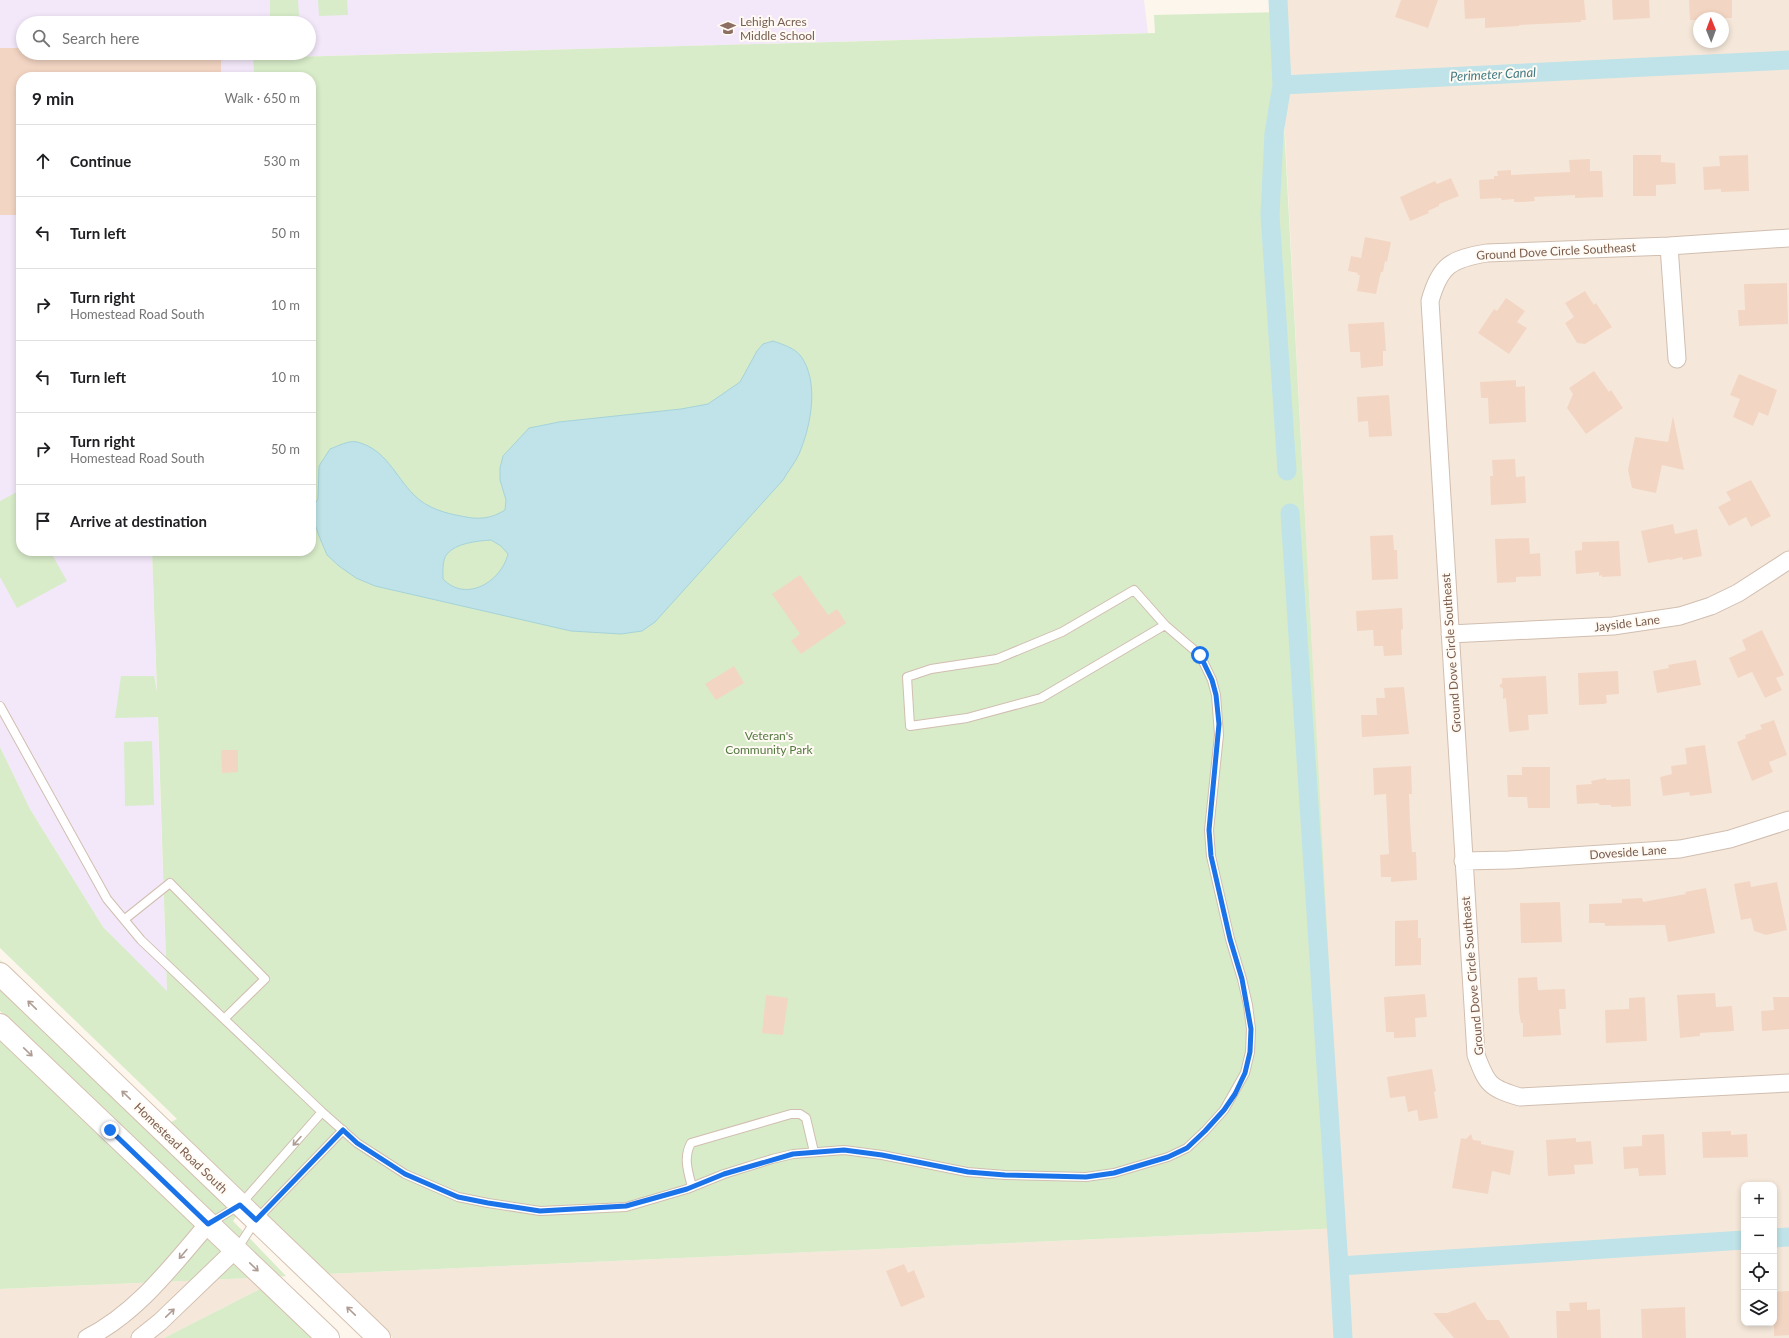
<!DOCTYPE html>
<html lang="en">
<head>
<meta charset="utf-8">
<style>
  :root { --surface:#fff; --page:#f6f6f6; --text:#202124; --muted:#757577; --line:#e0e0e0 }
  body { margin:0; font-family:Lato,sans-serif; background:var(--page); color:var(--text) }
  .controls { position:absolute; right:12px; bottom:12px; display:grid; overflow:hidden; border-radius:8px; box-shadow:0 2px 6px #0003 }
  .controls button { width:36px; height:36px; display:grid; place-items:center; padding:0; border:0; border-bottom:1px solid var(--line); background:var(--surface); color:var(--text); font:20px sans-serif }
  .compass { position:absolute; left:1693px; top:12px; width:36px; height:36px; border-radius:50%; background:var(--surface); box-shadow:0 2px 6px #0003; rotate:359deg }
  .stop { position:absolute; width:12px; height:12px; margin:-9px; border:3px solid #1a73e8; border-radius:50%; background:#fff }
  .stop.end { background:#1a73e8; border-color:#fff; box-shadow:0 1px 4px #0008 }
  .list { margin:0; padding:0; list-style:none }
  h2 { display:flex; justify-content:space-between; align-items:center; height:52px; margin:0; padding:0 16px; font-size:17px }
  h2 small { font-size:13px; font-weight:400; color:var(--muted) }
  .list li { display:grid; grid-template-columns:26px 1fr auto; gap:12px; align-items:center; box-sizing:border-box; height:72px; padding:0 16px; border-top:1px solid var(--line) }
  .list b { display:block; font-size:15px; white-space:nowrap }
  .list p { margin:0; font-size:13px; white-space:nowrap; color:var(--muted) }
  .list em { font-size:13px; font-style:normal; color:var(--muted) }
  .icon { flex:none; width:22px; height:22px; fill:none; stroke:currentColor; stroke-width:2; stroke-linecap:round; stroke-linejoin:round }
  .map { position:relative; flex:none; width:1789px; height:1338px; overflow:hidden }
  .search { position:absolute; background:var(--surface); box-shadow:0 2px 6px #0003; left:16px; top:16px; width:300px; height:44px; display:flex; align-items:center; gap:10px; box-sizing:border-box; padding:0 14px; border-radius:22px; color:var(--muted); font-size:15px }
  .panel { position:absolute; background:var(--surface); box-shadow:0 2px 6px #0003; left:16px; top:72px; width:300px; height:484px; border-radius:16px }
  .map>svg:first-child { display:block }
  .residential { fill:#f5e8da; fill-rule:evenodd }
  .education { fill:#f3e8fa; fill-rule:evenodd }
  .green { fill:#d8ecc9 }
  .water { fill:#bfe3e8; stroke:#a5d3da; fill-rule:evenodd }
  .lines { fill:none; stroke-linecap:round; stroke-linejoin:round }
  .canal { stroke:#bfe3e8; stroke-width:19 }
  .building { fill:#f3d5c3 }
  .service-casing { stroke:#d1beb0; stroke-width:10 }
  .minor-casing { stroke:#d1beb0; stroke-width:19 }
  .secondary-casing { stroke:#d6c0b0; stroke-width:24 }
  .service { stroke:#fff; stroke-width:8 }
  .minor { stroke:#fff; stroke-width:17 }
  .secondary { stroke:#fff; stroke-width:22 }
  .oneway { stroke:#af9d94 }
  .route { stroke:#1a73e8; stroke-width:5 }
  .labels { text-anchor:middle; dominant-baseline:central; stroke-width:4; stroke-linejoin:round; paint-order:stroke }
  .education-label { font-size:12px; fill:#785e54; stroke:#fffaf3; text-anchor:start }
  .street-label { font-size:12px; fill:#7a5c4d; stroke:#fffaf3 }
  .park-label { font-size:12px; fill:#537a41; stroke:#fffaf3 }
  .water-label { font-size:13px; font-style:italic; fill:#437c86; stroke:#fffaf3 }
</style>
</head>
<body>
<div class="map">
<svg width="1789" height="1338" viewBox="0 0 1789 1338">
  <rect width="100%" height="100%" fill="#fdf6ec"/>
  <!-- residential -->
  <path class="residential" d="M 1278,0 L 1789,0 L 1789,1338 L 393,1338 L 327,1274 L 1342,1228 ZM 1699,18 L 1723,18 L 1723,42 L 1699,42 ZM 1744,1185 L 1774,1185 L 1774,1323 L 1744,1323 Z
    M 252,1278 L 262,1288 L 164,1338 L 0,1338 L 0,1289 Z"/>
  <!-- education -->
  <path class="education" d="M 0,0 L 1144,0 L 1148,33 L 253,58 L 254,77 L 21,77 L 21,551 L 152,551 L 167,992 L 103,927 L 30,809 L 0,747 ZM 23,23 L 309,23 L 309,53 L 23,53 Z"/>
  <!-- green -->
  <path class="green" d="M 270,0 L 298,0 L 299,16 L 270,17 Z
    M 318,0 L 347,0 L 348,15 L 319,16 Z
    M 1278,12 L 1343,1228 L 327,1274 L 0,961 L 0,960 L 166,1120 L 171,1122 L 177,1119 L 171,1113 L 0,948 L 0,747 L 30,809 L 103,927 L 167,991 L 158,717 L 115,718 L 121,676 L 154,676 L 157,692 L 152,551 L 311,551 L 311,77 L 254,77 L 253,58 L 1155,33 L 1154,15 Z
    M 17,492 L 21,499 L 21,551 L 50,551 L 67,581 L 17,608 L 0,577 L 0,501 Z
    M 152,741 L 154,805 L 125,806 L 124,742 Z
    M 0,988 L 237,1215 L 233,1221 L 286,1276 L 278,1277 L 0,1011 Z
    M 0,1039 L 252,1278 L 0,1289 Z
    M 262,1288 L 314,1338 L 164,1338 Z"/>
  <!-- water -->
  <path class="water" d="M 773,341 C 782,344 794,348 800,355 C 820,381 811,426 799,454 C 795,463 788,471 783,480 L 655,622 L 642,631 L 621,634 L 571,631 L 375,586 L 356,578 L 339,566 L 327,555 L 319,536 L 313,518 L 313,507 L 318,499 L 319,466 L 330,449 C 338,446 349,440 357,442 C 386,449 395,476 414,495 C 427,508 444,513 461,516 C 478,520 491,519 505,510 L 506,500 L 500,480 L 500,468 L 503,456 L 529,428 L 559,422 L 681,409 L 708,404 L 740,382 L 757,351 L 763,344 ZM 491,540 L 501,546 L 508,554 C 501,582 466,603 443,579 C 443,572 442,560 447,554 C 456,543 477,541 491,540 Z"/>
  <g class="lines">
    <!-- canal -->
    <path class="canal" d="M 1278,0 L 1282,85 L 1789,60
      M 1282,85 L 1274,133 L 1270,215 L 1287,471
      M 1290,513 L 1339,1266
      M 1774,1238 L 1789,1237
      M 1343,1338 L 1339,1266 L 1744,1240"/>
  </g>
  <!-- building -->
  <path class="building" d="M 1401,0 L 1438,0 L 1428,28 L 1395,17 Z
    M 1464,0 L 1584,0 L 1586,20 L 1581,20 L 1581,22 L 1519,25 L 1519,26 L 1485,28 L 1485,18 L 1465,19 Z
    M 1612,0 L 1649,0 L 1650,18 L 1613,20 Z
    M 1689,0 L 1732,0 L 1732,18 L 1699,18 L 1699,20 L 1690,20 Z
    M 0,48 L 23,48 L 23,53 L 221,53 L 221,77 L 21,77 L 21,215 L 0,215 Z
    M 1633,155 L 1661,155 L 1661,162 L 1675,163 L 1676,184 L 1656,185 L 1656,196 L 1633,196 Z
    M 1748,155 L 1749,191 L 1721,192 L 1721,189 L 1704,190 L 1703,167 L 1720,166 L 1719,156 Z
    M 1590,159 L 1590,171 L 1602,171 L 1603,197 L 1575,198 L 1575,195 L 1534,197 L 1535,201 L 1523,202 L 1514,202 L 1514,199 L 1502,200 L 1501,198 L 1480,199 L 1479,180 L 1494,179 L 1494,176 L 1498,176 L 1497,171 L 1511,170 L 1511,175 L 1570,172 L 1569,160 Z
    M 1451,178 L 1459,196 L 1439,204 L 1439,206 L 1428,211 L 1429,213 L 1410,221 L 1400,197 L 1435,181 L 1437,184 Z
    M 1365,237 L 1391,242 L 1387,262 L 1385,261 L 1383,272 L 1381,272 L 1376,294 L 1357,291 L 1360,275 L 1357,275 L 1358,273 L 1348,271 L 1351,256 L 1361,258 Z
    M 1787,283 L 1788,324 L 1739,326 L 1738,310 L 1745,310 L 1744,284 Z
    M 1585,291 L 1594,305 L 1596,303 L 1612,327 L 1585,344 L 1577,343 L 1565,323 L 1574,317 L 1565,303 Z
    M 1506,298 L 1525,311 L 1517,322 L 1527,328 L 1509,354 L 1478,333 L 1494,309 L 1497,311 Z
    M 1384,322 L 1386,351 L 1383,351 L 1383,366 L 1361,368 L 1360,352 L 1350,352 L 1348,324 Z
    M 1594,371 L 1609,392 L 1611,390 L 1623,408 L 1586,434 L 1567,408 L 1573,394 L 1569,388 Z
    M 1739,374 L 1777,390 L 1768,416 L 1759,412 L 1753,426 L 1733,417 L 1740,399 L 1730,395 Z
    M 1516,380 L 1516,387 L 1525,386 L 1526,422 L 1489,424 L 1488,398 L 1481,398 L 1480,382 Z
    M 1389,395 L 1392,436 L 1369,437 L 1368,421 L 1358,422 L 1357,397 Z
    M 1673,416 L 1684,470 L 1662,465 L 1656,493 L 1632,488 L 1628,470 L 1635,437 L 1668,442 Z
    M 1515,459 L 1516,477 L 1525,476 L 1526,503 L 1491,505 L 1490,476 L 1493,476 L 1492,460 Z
    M 1751,480 L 1771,516 L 1751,527 L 1746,517 L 1729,526 L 1718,507 L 1731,500 L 1726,492 Z
    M 1673,524 L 1675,534 L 1697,529 L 1702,556 L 1683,560 L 1682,557 L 1670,560 L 1669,559 L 1648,563 L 1641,531 Z
    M 1393,535 L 1394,550 L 1397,550 L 1398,579 L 1372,580 L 1370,536 Z
    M 1529,538 L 1530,554 L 1540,553 L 1541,576 L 1516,577 L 1516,582 L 1497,583 L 1495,539 Z
    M 1619,541 L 1621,576 L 1602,577 L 1602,575 L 1599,576 L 1599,572 L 1576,574 L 1575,551 L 1582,550 L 1582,542 Z
    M 800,575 L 828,615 L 837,609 L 846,623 L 801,654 L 791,641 L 800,634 L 772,594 Z
    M 1402,608 L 1403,629 L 1401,630 L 1402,655 L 1384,656 L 1383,646 L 1374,646 L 1373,630 L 1357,631 L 1356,611 Z
    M 1762,630 L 1784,675 L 1776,678 L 1782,690 L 1765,698 L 1752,672 L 1738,678 L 1729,658 L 1746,650 L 1742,640 Z
    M 1696,660 L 1701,685 L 1657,693 L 1653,671 L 1669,668 L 1668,665 Z
    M 734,666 L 744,683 L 716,700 L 705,684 Z
    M 1618,671 L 1619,694 L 1606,695 L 1607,703 L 1604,704 L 1579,705 L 1578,673 Z
    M 1546,676 L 1548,714 L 1528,715 L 1529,730 L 1509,732 L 1506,698 L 1503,699 L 1503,689 L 1499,686 L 1502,683 L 1502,678 Z
    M 1404,687 L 1409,734 L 1362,737 L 1361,715 L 1377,715 L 1376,698 L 1385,698 L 1384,688 Z
    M 1774,720 L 1787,755 L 1769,762 L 1773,772 L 1752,781 L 1737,742 L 1746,738 L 1745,735 L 1762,729 L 1760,725 Z
    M 1705,745 L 1712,793 L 1690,796 L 1689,792 L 1663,796 L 1660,777 L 1672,774 L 1671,766 L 1687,764 L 1685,748 Z
    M 221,750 L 238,750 L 238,772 L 222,773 Z
    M 1411,766 L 1412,794 L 1409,794 L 1410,822 L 1412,852 L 1416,852 L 1417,880 L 1391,882 L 1391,877 L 1381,877 L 1380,855 L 1389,854 L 1386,794 L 1374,795 L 1373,768 Z
    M 1522,767 L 1550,767 L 1550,808 L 1528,808 L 1527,797 L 1508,797 L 1507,775 L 1522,775 Z
    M 1606,778 L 1606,780 L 1630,779 L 1631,806 L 1611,807 L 1611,805 L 1600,805 L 1598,803 L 1577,804 L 1576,785 L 1592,784 L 1591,781 Z
    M 1750,881 L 1751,887 L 1777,882 L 1787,930 L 1766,935 L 1754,931 L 1751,918 L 1741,920 L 1734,884 Z
    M 1706,888 L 1715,933 L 1668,942 L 1665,925 L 1605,926 L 1605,923 L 1589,923 L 1589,904 L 1622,903 L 1622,899 L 1642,898 L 1643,902 L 1686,894 L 1685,892 Z
    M 1560,902 L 1562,942 L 1521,943 L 1520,903 Z
    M 1418,920 L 1418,938 L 1421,938 L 1421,965 L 1395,966 L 1395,921 Z
    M 1537,977 L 1538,990 L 1565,989 L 1566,1009 L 1559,1009 L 1561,1035 L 1523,1037 L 1523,1023 L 1521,1023 L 1519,1012 L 1518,978 Z
    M 1715,993 L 1716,1007 L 1732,1006 L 1734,1031 L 1700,1033 L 1700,1036 L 1680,1038 L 1677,995 Z
    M 1425,994 L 1427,1017 L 1415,1018 L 1416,1037 L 1394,1038 L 1394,1032 L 1386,1032 L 1384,997 Z
    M 766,995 L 788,998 L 783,1035 L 762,1033 Z
    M 1645,997 L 1647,1041 L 1606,1043 L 1605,1010 L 1629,1009 L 1629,998 Z
    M 1773,997 L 1789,997 L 1789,1029 L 1762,1031 L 1761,1011 L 1774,1010 Z
    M 1432,1069 L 1436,1091 L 1434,1092 L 1438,1118 L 1419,1121 L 1417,1110 L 1408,1112 L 1405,1096 L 1390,1098 L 1387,1077 Z
    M 1731,1131 L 1731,1135 L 1747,1134 L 1748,1157 L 1703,1158 L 1702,1132 Z
    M 1471,1134 L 1473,1140 L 1481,1141 L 1481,1144 L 1514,1151 L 1510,1175 L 1492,1171 L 1488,1194 L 1452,1188 L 1461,1138 L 1466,1139 Z
    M 1664,1134 L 1666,1175 L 1639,1176 L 1638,1168 L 1624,1169 L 1623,1147 L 1642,1146 L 1642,1135 Z
    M 1576,1138 L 1576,1142 L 1591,1141 L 1593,1164 L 1574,1165 L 1575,1174 L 1548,1176 L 1546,1140 Z
    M 904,1264 L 908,1273 L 914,1270 L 925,1297 L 901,1307 L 886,1271 Z
    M 1789,1291 L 1789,1335 L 1774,1336 L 1774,1292 Z
    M 1475,1302 L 1487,1320 L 1499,1320 L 1510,1338 L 1454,1338 L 1433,1313 L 1447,1313 Z
    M 1587,1302 L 1587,1310 L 1600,1309 L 1601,1338 L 1557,1338 L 1556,1311 L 1570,1311 L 1569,1303 Z
    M 1685,1307 L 1686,1338 L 1642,1338 L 1641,1309 Z"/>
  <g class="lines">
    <defs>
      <path id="service" d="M 0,706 L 107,899 L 141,940 L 322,1112 L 357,1143 L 405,1174 L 458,1197 L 488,1203 L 540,1211 L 626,1207 L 687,1189 L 724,1174 L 772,1159 L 793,1154 L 844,1150 L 882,1155 L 967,1172 L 1005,1175 L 1086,1177 L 1114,1173 L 1168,1157 L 1187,1148 L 1205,1131 L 1224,1110 L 1245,1073 L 1250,1052 L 1251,1029 L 1248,1005 L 1242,979 L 1230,939 L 1211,856 L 1209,830 L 1219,735 L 1216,695 L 1212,680 L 1200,655 L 1165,625 L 1134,590 L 1062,632 L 997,659 L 931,669 L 907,677 L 910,726 L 967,718 L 1041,698 L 1165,625
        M 125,919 L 170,883 L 265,979 L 224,1019
        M 692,1187 C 688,1171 683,1158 691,1143 L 791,1114 L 800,1114 L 806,1118 L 814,1152
        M 210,1223 L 240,1205 L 322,1112
        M 237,1249 L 256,1220 L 343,1130"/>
      <path id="minor" d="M 1789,238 L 1669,246 L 1487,253 C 1451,259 1440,265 1430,301 L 1476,1055 C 1487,1085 1490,1088 1520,1097 L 1789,1083
        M 1669,246 L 1677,359
        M 1450,634 L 1613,626 L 1680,616 L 1711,606 L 1738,593 L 1789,560
        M 1463,861 L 1509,860 L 1680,849 L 1730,839 L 1789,820
        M 87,1338 C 137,1313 172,1266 208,1224
        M 140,1338 L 160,1322 L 236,1249"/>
      <path id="secondary" d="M 0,974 L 379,1338
        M 0,1025 L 328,1338"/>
    </defs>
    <!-- service casing -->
    <use href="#service" class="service-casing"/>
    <!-- minor casing -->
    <use href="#minor" class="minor-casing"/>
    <!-- secondary casing -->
    <use href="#secondary" class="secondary-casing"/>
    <!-- service -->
    <use href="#service" class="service"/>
    <!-- minor -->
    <use href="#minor" class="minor"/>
    <!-- secondary -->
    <use href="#secondary" class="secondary"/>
  </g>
  <!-- one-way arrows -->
  <defs><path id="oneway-shaft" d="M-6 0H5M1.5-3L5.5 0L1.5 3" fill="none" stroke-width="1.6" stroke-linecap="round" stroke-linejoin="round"/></defs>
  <g class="oneway">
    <use href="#oneway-shaft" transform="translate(32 1005) rotate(-136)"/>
    <use href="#oneway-shaft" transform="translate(28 1052) rotate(44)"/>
    <use href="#oneway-shaft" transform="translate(126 1095) rotate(-136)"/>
    <use href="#oneway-shaft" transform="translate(297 1141) rotate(132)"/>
    <use href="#oneway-shaft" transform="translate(183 1254) rotate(130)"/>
    <use href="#oneway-shaft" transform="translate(254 1267) rotate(44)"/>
    <use href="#oneway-shaft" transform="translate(351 1311) rotate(-136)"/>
    <use href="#oneway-shaft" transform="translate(170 1313) rotate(-44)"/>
  </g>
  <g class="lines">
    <!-- route -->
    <path class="route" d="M 110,1130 L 208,1224 L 240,1205 L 256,1220 L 343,1130 L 357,1143 L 405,1174 L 458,1197 L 488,1203 L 540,1211 L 626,1206 L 687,1189 L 724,1174 L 793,1154 L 844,1150 L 882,1155 L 968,1172 L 1005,1175 L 1086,1177 L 1114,1173 L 1168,1157 L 1187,1148 L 1205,1131 L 1224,1110 L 1235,1094 L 1245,1073 L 1250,1052 L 1251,1029 L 1242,979 L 1230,939 L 1211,856 L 1209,830 L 1219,724 L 1216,695 L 1212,680 L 1200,655"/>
  </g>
  <!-- icons -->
  <defs>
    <symbol id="school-bare" viewBox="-9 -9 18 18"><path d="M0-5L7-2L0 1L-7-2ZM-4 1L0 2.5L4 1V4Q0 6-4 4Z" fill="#8d6e63" stroke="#fffaf3" stroke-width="2.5" paint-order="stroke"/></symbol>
  </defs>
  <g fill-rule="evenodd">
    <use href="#school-bare" x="717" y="17" width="22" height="22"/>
  </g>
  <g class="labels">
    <!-- education labels -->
    <g class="education-label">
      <text x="740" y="21">Lehigh Acres<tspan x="740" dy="14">Middle School</tspan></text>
    </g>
    <!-- street labels -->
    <g class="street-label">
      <text transform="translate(1556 251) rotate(-3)">Ground Dove Circle Southeast</text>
      <text transform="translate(1627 623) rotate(-7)">Jayside Lane</text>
      <text transform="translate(1451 653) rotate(-94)">Ground Dove Circle Southeast</text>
      <text transform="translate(1628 852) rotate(-4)">Doveside Lane</text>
      <text transform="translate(1472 976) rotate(-95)">Ground Dove Circle Southeast</text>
      <text transform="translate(181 1148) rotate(44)">Homestead Road South</text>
    </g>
    <!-- park labels -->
    <g class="park-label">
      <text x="769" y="735">Veteran's<tspan x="769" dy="14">Community Park</tspan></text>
    </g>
    <!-- water labels -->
    <g class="water-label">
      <text transform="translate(1493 74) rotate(-3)">Perimeter Canal</text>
    </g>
  </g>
</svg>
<div class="controls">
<button>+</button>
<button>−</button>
<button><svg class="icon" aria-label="locate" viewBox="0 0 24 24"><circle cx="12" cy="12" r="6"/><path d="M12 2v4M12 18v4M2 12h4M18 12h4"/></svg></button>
<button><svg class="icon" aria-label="layers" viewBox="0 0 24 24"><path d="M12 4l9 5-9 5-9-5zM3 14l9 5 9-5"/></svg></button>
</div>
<svg class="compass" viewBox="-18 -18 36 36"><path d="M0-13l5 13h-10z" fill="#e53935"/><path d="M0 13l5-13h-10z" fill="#757577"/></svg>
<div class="stop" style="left:1200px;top:655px"></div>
<div class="stop end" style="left:110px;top:1130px"></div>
<div class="search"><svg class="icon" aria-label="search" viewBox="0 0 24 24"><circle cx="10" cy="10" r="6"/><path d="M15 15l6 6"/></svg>Search here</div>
<section class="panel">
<h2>9 min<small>Walk · 650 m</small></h2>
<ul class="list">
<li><svg class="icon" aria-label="ahead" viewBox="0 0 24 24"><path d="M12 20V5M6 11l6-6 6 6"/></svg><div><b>Continue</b></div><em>530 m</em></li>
<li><svg class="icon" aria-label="left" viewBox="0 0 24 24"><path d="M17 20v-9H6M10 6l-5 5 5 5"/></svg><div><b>Turn left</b></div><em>50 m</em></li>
<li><svg class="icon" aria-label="right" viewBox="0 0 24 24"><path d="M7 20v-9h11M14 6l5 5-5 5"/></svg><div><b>Turn right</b><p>Homestead Road South</p></div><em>10 m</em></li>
<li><svg class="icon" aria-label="left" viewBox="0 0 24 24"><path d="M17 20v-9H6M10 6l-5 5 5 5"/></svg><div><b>Turn left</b></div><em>10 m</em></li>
<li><svg class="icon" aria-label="right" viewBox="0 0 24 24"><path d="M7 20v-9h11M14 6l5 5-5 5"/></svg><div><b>Turn right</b><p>Homestead Road South</p></div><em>50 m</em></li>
<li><svg class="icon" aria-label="arrive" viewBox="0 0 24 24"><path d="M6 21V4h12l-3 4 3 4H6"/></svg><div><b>Arrive at destination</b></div></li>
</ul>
</section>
</div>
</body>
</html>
